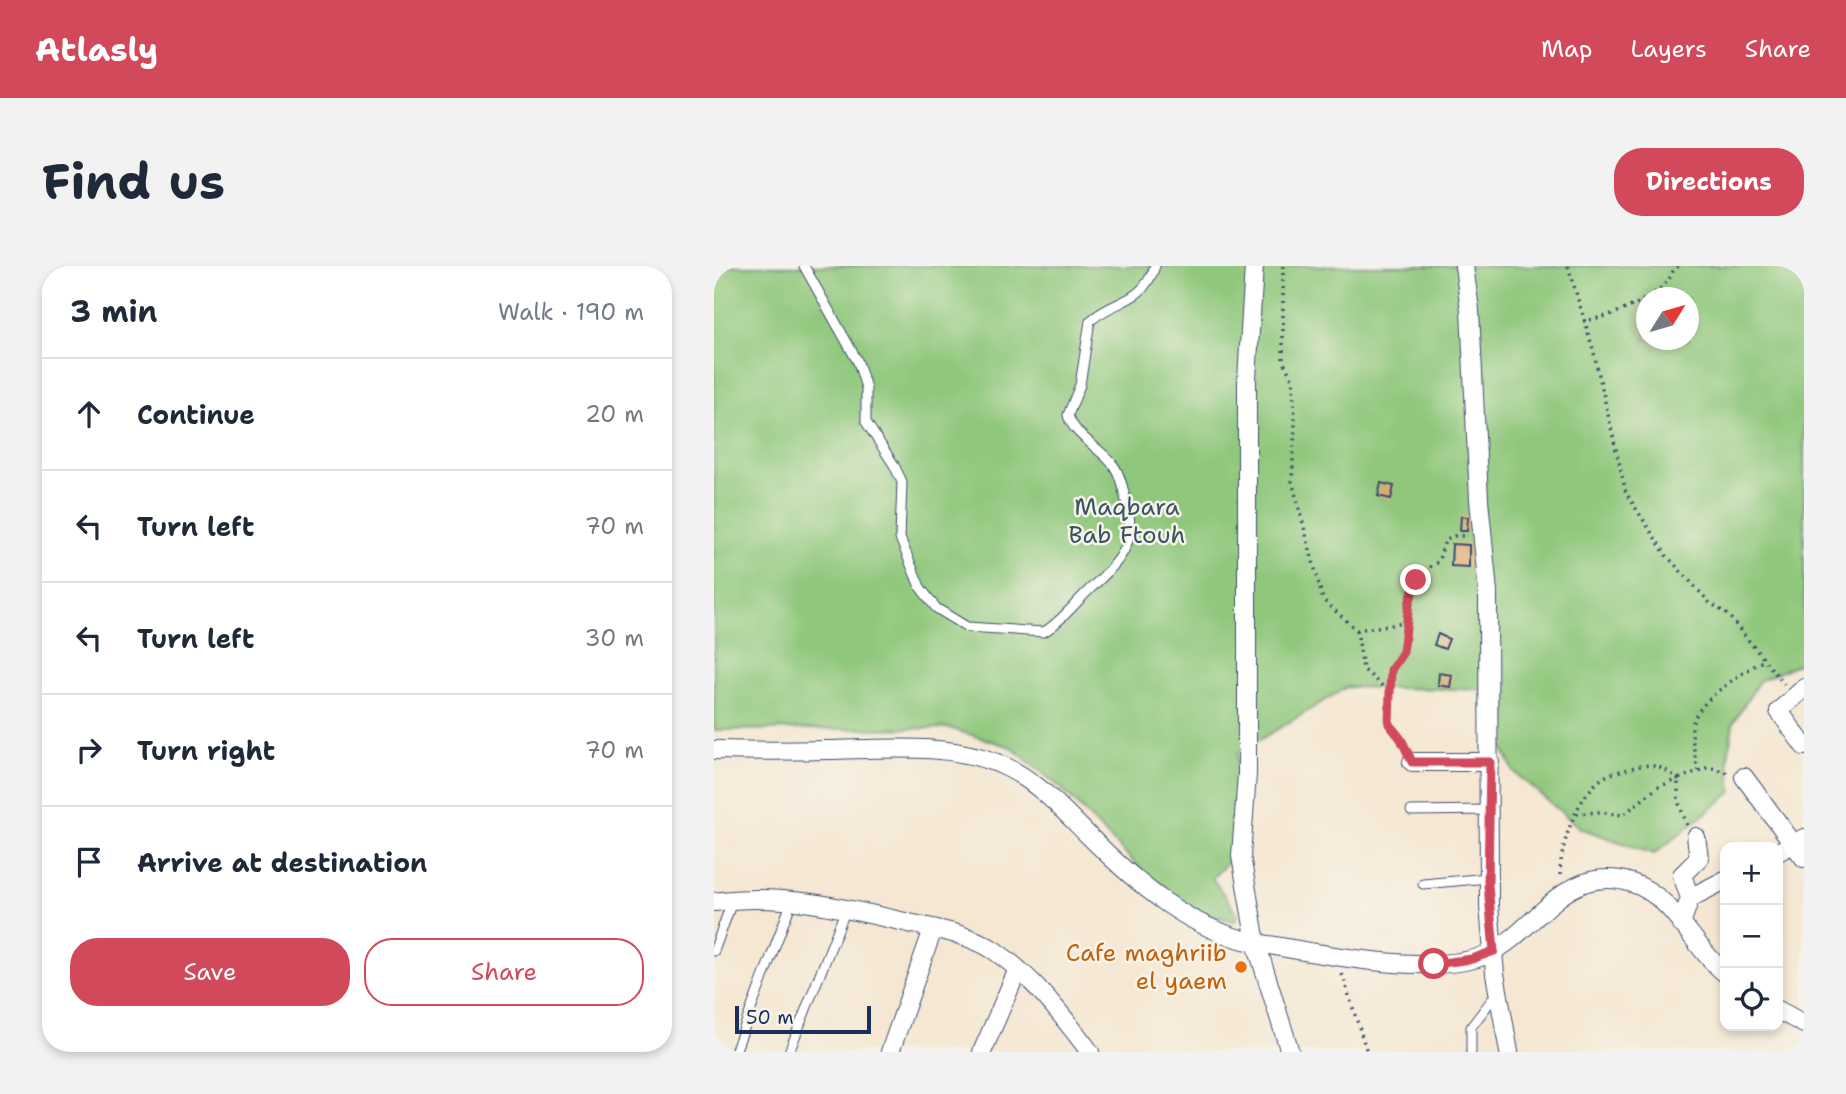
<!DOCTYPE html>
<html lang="en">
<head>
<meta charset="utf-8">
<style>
  :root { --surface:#fff; --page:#f2f2f3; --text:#1f2937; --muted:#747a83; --line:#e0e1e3; --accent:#d1495b }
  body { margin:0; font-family:"Shantell Sans",sans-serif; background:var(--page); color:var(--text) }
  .controls { position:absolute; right:21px; bottom:21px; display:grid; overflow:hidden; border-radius:14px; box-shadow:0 4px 10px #0003 }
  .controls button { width:63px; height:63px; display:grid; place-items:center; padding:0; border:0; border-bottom:2px solid var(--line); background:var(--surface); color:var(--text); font:35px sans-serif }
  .compass { position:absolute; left:922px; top:21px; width:63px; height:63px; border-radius:50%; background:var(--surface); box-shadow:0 4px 10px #0003; rotate:53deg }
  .scale { position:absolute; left:21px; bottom:18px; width:136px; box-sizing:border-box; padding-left:7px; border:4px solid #1b2f5e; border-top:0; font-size:19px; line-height:24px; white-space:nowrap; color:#1b2f5e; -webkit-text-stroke:5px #f7f3e8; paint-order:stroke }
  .stop { position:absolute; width:21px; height:21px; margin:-16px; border:5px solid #d1495b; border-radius:50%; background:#fff }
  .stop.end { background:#d1495b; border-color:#fff; box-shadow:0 2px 7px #0008 }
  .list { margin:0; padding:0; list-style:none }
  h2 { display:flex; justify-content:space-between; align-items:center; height:91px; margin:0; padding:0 28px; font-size:30px }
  h2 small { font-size:23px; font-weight:400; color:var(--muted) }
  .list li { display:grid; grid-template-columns:46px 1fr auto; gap:21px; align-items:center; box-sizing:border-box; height:112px; padding:0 28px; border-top:2px solid var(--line) }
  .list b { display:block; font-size:26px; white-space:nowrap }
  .list em { font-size:23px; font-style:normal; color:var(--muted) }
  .actions { display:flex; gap:14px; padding:21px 28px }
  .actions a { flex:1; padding:16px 0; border:2px solid var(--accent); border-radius:28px; text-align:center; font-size:24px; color:var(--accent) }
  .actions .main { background:var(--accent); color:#fff }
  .icon { flex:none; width:38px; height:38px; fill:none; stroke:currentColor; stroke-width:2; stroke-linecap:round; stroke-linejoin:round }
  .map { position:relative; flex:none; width:1090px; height:786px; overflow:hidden; border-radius:28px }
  header { display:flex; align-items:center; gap:42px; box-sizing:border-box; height:98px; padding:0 35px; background:var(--accent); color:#fff }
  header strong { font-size:33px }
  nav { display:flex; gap:38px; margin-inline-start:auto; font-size:24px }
  .intro { display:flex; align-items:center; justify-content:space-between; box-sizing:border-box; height:168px; padding:0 42px }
  h1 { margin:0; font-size:49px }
  .button { padding:18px 32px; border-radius:28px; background:var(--accent); color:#fff; font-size:24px; font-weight:700 }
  main { display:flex; gap:42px; padding:0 42px }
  aside { flex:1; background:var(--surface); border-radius:28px; box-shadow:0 4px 10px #0003 }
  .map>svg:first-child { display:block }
  .green { fill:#8fc77b; stroke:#557b6c; stroke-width:2; fill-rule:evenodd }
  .building { fill:#dea873 }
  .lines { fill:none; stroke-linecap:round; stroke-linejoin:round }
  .lane-casing { stroke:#3c4b6f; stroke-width:11 }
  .street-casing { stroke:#3c4b6f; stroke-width:20 }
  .path { stroke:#3c4b6f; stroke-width:3.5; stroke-dasharray:2 5; stroke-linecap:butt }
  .lane { stroke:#fff; stroke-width:9 }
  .street { stroke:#fff; stroke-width:18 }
  .route { stroke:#d1495b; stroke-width:9 }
  .food-dot { fill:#e8710a; stroke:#f7f3e8; stroke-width:2.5 }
  .labels { text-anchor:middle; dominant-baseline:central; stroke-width:5; stroke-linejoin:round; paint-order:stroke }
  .park-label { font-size:24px; fill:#385565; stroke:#f7f3e8 }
  .food-label { font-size:24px; fill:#c56008; stroke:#f7f3e8; text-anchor:end }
</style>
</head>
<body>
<header>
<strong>Atlasly</strong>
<nav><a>Map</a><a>Layers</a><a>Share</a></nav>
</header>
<div class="intro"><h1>Find us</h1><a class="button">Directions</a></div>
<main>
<aside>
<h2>3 min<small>Walk · 190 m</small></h2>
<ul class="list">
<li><svg class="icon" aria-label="ahead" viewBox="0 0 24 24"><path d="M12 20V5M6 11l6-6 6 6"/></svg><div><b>Continue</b></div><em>20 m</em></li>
<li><svg class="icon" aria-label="left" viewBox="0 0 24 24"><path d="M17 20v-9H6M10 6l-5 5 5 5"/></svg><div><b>Turn left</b></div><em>70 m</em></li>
<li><svg class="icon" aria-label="left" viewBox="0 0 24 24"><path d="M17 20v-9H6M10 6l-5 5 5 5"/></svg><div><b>Turn left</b></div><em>30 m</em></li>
<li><svg class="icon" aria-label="right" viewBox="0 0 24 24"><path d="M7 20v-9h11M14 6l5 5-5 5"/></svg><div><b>Turn right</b></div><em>70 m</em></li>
<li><svg class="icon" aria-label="arrive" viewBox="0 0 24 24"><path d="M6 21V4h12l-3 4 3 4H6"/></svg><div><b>Arrive at destination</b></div></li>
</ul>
<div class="actions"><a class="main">Save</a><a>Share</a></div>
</aside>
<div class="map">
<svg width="1090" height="786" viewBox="0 0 1090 786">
  <rect width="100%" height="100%" fill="#f7f3e8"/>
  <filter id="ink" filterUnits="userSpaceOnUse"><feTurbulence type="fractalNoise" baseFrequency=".0143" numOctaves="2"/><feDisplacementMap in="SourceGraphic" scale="14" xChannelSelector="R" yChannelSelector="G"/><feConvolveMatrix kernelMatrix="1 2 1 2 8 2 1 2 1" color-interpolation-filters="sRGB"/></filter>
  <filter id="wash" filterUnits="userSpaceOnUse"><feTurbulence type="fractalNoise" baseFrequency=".00686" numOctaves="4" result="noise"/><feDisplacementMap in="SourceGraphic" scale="28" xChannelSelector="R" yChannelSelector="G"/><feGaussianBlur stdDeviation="1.57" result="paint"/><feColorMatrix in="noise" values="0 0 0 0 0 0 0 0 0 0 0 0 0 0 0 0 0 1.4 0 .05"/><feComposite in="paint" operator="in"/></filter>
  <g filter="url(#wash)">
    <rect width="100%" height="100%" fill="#f5e7d2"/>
    <!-- green -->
    <path class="green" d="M 0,0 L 1090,0 L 1090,395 L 1045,415 L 1019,457 L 1014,492 L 1018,526 L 940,588 L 866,562 L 800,506 L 783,469 L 783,424 L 633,421 L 524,487 L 518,577 L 513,597 L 498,612 L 524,649 L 521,655 L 487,648 L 433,610 L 347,522 L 297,481 L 235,462 L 0,464 ZM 932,32 L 974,32 L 974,74 L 932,74 Z"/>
    <g id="blocks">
      <!-- building -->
      <path class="building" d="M 667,217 L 680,220 L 677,233 L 664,230 Z
        M 747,250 L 754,251 L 753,265 L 746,265 Z
        M 738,278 L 755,279 L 755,301 L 737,300 Z
        M 724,368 L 735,373 L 731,383 L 720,379 Z
        M 725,407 L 738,409 L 736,421 L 724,419 Z"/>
    </g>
  </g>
  <g filter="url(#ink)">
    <use href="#blocks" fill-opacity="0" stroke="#3c4b6f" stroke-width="2"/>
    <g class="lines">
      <defs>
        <path id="lane" d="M 90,0 L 144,96 L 152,122 L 152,156 L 180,199 L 188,216 L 186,272 L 206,321 L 222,342 L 253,361 L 330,366 C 345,357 357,342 369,330 C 400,299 426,283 412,235 C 409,223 407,210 400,200 C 388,183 358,168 354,149 L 366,119 L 376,55 C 402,32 428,39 441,0
          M 697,545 L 775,544
          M 709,618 L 774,612
          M 0,685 L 19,633
          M 21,786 L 78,635
          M 75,786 L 132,643
          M 757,786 L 757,761 L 783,727"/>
        <path id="street" d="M 540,0 L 533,113 L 533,508 L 527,590 L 542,677 L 576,786
          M 750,0 L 756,44 L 765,234 L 774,326 L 775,640 L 781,708 L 795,786
          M 1090,422 L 1065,445 L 1090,480
          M 0,484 C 38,485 76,485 114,484 C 170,483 238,476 290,500 C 323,515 348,543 373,568 C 421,616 476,665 544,677 C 601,687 726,713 776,687 C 824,663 851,596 918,617 C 960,630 978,681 1011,707
          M 698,496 L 776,496
          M 1030,511 L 1090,592
          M 1064,586 L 1090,572
          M 976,632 L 1011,614
          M 0,636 C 66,626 131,642 195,657 C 225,664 256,668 281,685 C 320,712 348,749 376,786
          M 967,658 L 976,632 L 968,609 L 985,592 L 982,571
          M 1064,744 L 1090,758
          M 176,786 L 219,663
          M 268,786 L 304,703"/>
      </defs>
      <!-- lane casing -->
      <use href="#lane" class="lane-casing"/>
      <!-- street casing -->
      <use href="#street" class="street-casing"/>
      <!-- path -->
      <path class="path" d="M 569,0 L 569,95 L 579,114 L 581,157 L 578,215 L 609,334 L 643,364 L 691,357 C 696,331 699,309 724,296 L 731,275 L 740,270 L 754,270
        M 854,0 L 879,83 L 912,227 L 952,289 L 995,336 L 1014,349 L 1070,418
        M 869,55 C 894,52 933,37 952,17 C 958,11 956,5 965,0
        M 643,364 L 649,403 L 675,426 L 677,404 L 689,386 L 691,357
        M 675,426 L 675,458 L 691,482
        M 984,505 C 982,491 977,475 978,461 C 980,436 1030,406 1050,394
        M 973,559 L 964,535 L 964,513 L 995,501 L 1014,507
        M 846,609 C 846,579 863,529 889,512 C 896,507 907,505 915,503 C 935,496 948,499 964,513 L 944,521 L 909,549 L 884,546 L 863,548
        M 628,708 L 653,786"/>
      <!-- lane -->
      <use href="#lane" class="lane"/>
      <!-- street -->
      <use href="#street" class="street"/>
    </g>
  </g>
  <g class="lines" filter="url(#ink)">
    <!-- route -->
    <path class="route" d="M 702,314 L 695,338 L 689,386 L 677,404 L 676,426 L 675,458 L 687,473 L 698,496 L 776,496 L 774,619 L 780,685 L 758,693 L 720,698"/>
  </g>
  <!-- markers -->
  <circle class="food-dot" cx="527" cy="701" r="7"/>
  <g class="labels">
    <!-- park labels -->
    <g class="park-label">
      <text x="413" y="241">Maqbara<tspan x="413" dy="28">Bab Ftouh</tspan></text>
    </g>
    <!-- food labels -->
    <g class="food-label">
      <text x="513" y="687">Cafe maghriib<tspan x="513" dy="28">el yaem</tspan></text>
    </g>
  </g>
</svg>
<div class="controls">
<button>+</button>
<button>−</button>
<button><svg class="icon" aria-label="locate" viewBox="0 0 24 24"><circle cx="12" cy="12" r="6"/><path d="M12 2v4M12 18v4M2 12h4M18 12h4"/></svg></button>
</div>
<svg class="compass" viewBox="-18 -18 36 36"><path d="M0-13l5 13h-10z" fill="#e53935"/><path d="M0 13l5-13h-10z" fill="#747a83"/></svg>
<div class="scale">50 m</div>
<div class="stop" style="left:720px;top:698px"></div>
<div class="stop end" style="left:702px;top:314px"></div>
</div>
</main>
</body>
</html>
